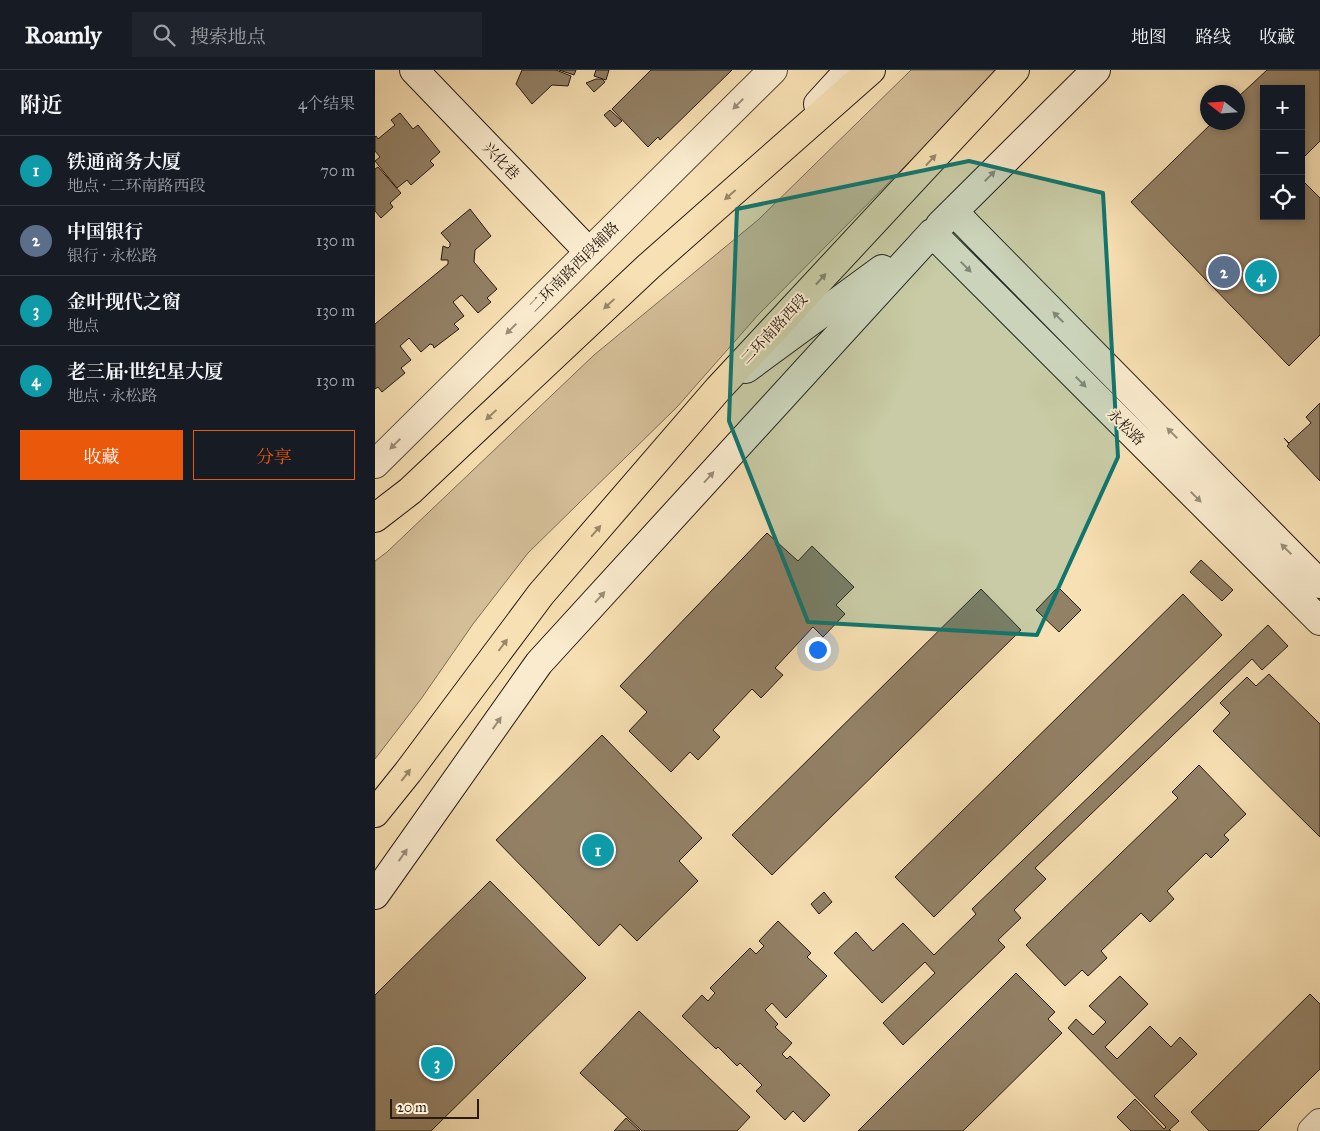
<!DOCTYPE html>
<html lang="zh">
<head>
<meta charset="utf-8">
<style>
  :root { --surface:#171b24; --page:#20242c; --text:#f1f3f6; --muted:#9ea1a6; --line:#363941; --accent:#ea580c }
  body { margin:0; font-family:"IM FELL Great Primer","Noto Serif SC",serif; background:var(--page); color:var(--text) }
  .controls { position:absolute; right:15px; top:15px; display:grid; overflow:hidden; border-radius:0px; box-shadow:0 2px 8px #0003 }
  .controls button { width:45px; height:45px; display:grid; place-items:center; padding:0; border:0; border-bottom:1px solid var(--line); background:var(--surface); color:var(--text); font:25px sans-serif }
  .compass { position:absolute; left:825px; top:15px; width:45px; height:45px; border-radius:50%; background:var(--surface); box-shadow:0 2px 8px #0003; rotate:287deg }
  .scale { position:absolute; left:15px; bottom:12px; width:89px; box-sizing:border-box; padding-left:5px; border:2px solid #271a12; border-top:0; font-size:14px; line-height:18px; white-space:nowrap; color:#271a12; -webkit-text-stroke:4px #faebce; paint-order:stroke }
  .you { position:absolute; left:442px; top:579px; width:18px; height:18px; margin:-12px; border:4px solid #fff; border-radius:50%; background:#1a73e8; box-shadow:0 0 0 8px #1a73e833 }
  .badge { display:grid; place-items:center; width:32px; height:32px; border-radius:50%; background:var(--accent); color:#fff; font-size:16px; font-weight:700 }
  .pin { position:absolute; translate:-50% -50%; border:2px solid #fff; box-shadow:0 1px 5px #0006 }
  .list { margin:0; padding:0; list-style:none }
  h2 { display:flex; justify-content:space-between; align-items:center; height:65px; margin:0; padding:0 20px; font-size:21px }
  h2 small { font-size:16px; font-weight:400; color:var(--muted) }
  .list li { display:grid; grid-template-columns:32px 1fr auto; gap:15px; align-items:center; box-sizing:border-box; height:70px; padding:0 20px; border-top:1px solid var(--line) }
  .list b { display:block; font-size:19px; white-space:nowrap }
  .list p { margin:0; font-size:16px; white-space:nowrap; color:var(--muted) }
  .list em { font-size:16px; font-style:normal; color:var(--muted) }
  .actions { display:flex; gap:10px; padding:15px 20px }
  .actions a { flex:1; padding:11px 0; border:1px solid var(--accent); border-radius:0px; text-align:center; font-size:18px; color:var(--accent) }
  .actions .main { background:var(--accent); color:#fff }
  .icon { flex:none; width:28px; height:28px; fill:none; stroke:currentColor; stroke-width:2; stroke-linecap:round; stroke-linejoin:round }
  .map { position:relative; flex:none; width:945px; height:1061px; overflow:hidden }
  header { display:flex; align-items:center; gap:30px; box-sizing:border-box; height:70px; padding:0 25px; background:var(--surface); border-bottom:1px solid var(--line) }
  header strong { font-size:24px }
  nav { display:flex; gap:28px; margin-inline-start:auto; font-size:18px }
  .search { width:350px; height:45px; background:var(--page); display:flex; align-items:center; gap:12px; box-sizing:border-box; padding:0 18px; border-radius:0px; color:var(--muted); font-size:19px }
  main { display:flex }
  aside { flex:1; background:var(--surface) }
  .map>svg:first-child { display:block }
  .green { fill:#d4be98; stroke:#7e6c55 }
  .building { fill:#938166; stroke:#271a12 }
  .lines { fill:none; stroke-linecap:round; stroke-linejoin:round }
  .street-casing { stroke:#5b4c3a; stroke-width:30 }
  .secondary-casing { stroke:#271a12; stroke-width:30 }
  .highway-casing { stroke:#271a12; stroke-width:30 }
  .street { stroke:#faebce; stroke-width:28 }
  .secondary { stroke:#faebce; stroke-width:28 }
  .highway { stroke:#f7e0b3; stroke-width:28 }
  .oneway { fill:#9b8d79 }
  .oneway2 { fill:#99876b }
  .marked { fill:#0f766e; fill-opacity:0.2; stroke:#0f766e; stroke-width:4; stroke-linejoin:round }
  .labels { text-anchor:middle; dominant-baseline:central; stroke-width:4; stroke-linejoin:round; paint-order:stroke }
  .street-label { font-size:15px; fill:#271a12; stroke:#faebce }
</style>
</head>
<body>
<header>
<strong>Roamly</strong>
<div class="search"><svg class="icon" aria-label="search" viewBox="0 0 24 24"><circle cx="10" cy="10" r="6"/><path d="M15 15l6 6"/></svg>搜索地点</div>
<nav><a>地图</a><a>路线</a><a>收藏</a></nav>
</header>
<main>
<aside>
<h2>附近<small>4个结果</small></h2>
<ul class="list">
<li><span class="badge" style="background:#0f9aa8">1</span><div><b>铁通商务大厦</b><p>地点 · 二环南路西段</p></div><em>70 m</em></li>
<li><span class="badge" style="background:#5c6f8a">2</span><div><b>中国银行</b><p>银行 · 永松路</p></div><em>130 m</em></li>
<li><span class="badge" style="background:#0f9aa8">3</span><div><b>金叶现代之窗</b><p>地点</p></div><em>130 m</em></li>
<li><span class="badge" style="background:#0f9aa8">4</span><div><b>老三届·世纪星大厦</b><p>地点 · 永松路</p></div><em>130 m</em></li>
</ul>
<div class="actions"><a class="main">收藏</a><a>分享</a></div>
</aside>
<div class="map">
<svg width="945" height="1061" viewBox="0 0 945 1061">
  <rect width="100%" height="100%" fill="#f7e0b3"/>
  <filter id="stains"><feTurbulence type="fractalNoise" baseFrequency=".004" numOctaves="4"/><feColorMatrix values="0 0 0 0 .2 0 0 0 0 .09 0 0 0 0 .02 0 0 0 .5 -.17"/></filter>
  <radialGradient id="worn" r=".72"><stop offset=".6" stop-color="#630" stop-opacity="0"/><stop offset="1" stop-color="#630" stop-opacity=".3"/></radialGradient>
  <!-- green -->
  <path class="green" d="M 536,0 L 625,0 L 383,245 L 302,337 L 153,483 L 98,554 L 46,629 L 0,689 L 0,491 L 12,482 L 219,285 L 383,150 Z"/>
  <!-- building -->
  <path class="building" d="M 147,0 L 181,0 L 196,6 L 193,16 L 177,15 L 157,34 L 141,14 Z
    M 184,0 L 201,0 L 199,5 Z
    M 221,0 L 234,0 L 231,10 L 219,6 Z
    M 276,0 L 357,0 L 285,70 L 283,67 L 273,77 L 237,39 Z
    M 892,0 L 945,0 L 945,71 L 926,90 L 926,19 L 889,19 L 889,146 L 926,146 L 926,109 L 945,128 L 945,265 L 914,296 L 756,132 L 838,52 L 862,52 L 862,28 Z
    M 221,9 L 227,9 L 230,12 L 219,22 L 211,13 Z
    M 235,40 L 247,51 L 240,57 L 229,45 Z
    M 25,43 L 38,59 L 43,55 L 65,82 L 55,91 L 59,95 L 36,115 L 32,110 L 22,118 L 0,91 L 5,87 L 0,81 L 0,67 L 1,66 L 3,69 L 20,55 L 16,50 Z
    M 3,97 L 26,123 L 15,133 L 18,137 L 6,148 L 0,141 L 0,99 Z
    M 95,139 L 116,166 L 100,180 L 99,192 L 122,219 L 112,228 L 116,232 L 103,243 L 87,225 L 85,226 L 78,232 L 89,246 L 79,254 L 84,259 L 59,278 L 58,275 L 55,274 L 46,282 L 34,268 L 25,276 L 36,290 L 26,298 L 30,303 L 7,322 L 3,317 L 0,319 L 0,254 L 73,194 L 73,190 L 66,190 L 68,176 L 73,178 L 75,176 L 75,173 L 66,163 Z
    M 945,333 L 945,411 L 912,376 L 914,374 L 909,368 L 914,373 L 936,353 L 931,347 Z
    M 392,463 L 423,491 L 437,476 L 479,517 L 461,535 L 470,544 L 448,567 L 438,557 L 400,598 L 408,605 L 386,628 L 377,619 L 338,660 L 345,667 L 323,690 L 315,682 L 296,702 L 254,661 L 272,642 L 245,616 Z
    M 826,490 L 858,520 L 847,531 L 815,502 Z
    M 683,517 L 706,540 L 684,562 L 661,540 Z
    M 606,519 L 646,560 L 397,805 L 357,765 Z
    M 808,524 L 847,565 L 559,847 L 520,807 Z
    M 893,555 L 913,576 L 887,600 L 877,589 L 660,798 L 671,809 L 639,840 L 646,848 L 623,870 L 630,877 L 528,975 L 508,953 L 560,903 L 550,892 L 507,933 L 459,883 L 481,862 L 498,881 L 528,853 L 559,885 L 601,844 L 597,839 Z
    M 894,604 L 945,654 L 945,767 L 838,661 L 855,643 L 845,633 L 872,607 L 881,616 Z
    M 227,665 L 327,768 L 304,791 L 323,811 L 262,871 L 245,854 L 224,876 L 121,770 Z
    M 824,695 L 871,744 L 849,765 L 854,770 L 836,788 L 831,783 L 792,821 L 799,829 L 775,852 L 766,843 L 726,881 L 732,888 L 713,906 L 707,900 L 690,916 L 651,875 L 803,728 L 797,722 Z
    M 115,811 L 211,908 L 56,1061 L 0,1061 L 0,925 Z
    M 449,822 L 457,832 L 444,844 L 436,834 Z
    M 403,851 L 436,883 L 432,887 L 452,906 L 411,948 L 397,933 L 390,940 L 403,954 L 400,957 L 417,973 L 407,984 L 412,989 L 415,986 L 455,1025 L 429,1052 L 418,1041 L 410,1050 L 381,1021 L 387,1015 L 365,993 L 362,996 L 343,977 L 341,979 L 307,946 L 327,925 L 333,931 L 340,923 L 335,918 L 375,878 L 381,884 L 389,876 L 384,871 Z
    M 641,903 L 680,942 L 673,949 L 687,963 L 588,1061 L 483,1061 Z
    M 745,906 L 773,934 L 730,977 L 742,989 L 775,956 L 796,977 L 805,967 L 822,984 L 779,1026 L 804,1051 L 794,1060 L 796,1061 L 756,1061 L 742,1047 L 760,1029 L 789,1059 L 791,1057 L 693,958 L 701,949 L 718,965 L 731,952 L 714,936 Z
    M 935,924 L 945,934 L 945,999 L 883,1061 L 834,1061 L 816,1042 Z
    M 264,941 L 375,1047 L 362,1061 L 267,1061 L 205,1003 Z
    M 251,1048 L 265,1061 L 239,1061 Z"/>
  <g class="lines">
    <defs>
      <path id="street" d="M 0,394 L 398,0
        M 937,1061 L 945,1053"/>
      <path id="secondary" d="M 39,0 L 214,182
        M 443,34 L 474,0
        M 579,142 L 945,514
        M 565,155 L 721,0
        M 371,299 L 507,199
        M 0,825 L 164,593 L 557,163 L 945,551"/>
      <path id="highway" d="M 0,448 L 35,421 L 273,197 L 496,0
        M 0,743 L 33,702 L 166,524 L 343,319 L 640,0"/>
    </defs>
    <!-- street casing -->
    <use href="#street" class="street-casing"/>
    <!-- secondary casing -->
    <use href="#secondary" class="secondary-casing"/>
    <!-- highway casing -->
    <use href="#highway" class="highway-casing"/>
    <!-- street -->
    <use href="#street" class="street"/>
    <!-- secondary -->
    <use href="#secondary" class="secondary"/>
    <!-- highway -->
    <use href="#highway" class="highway"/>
  </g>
  <!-- one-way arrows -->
  <defs><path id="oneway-solid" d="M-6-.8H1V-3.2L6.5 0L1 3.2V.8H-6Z" transform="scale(1.25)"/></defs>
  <g class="oneway">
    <use href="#oneway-solid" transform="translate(363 34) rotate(135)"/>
    <use href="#oneway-solid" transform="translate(615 106) rotate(-45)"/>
    <use href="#oneway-solid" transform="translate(591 197) rotate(45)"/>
    <use href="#oneway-solid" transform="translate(683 247) rotate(-135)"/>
    <use href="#oneway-solid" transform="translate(136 259) rotate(135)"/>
    <use href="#oneway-solid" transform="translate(706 312) rotate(45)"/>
    <use href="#oneway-solid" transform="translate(797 363) rotate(-135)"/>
    <use href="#oneway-solid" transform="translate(20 374) rotate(135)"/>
    <use href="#oneway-solid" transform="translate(334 407) rotate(-48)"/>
    <use href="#oneway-solid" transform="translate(821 427) rotate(45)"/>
    <use href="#oneway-solid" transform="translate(911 479) rotate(-135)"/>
    <use href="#oneway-solid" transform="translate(225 527) rotate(-48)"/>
    <use href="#oneway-solid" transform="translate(122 653) rotate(-55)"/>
    <use href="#oneway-solid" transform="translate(28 785) rotate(-55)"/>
  </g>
  <g class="oneway2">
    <use href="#oneway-solid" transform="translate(556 90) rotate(-47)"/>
    <use href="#oneway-solid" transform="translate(355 125) rotate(139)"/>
    <use href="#oneway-solid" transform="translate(446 209) rotate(-47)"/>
    <use href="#oneway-solid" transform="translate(234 234) rotate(137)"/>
    <use href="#oneway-solid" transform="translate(116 345) rotate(137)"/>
    <use href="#oneway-solid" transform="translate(221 461) rotate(-49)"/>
    <use href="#oneway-solid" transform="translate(128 575) rotate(-53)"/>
    <use href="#oneway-solid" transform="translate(31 705) rotate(-52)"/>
  </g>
  <!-- marked area -->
  <path class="marked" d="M 594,91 L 728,123 L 743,387 L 662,565 L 433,552 L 354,351 L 362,139 Z"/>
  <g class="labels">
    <!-- street labels -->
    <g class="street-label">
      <text transform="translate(126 91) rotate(46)">兴化巷</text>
      <text transform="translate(199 197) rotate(-45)">二环南路西段辅路</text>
      <text transform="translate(399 259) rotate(-47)">二环南路西段</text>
      <text transform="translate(751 357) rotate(45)">永松路</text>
    </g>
  </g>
  <rect width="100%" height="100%" filter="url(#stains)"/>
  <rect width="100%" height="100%" fill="url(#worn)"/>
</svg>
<div class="controls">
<button>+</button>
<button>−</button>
<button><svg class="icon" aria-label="locate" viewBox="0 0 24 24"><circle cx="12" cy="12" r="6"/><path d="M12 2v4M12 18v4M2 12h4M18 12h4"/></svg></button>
</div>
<svg class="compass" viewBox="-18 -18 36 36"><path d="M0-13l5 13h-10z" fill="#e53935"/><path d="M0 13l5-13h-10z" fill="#9ea1a6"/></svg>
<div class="scale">20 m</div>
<div class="you"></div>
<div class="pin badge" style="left:223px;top:780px;background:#0f9aa8">1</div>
<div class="pin badge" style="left:849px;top:202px;background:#5c6f8a">2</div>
<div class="pin badge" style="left:62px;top:993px;background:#0f9aa8">3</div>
<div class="pin badge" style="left:886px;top:206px;background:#0f9aa8">4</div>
</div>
</main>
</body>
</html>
